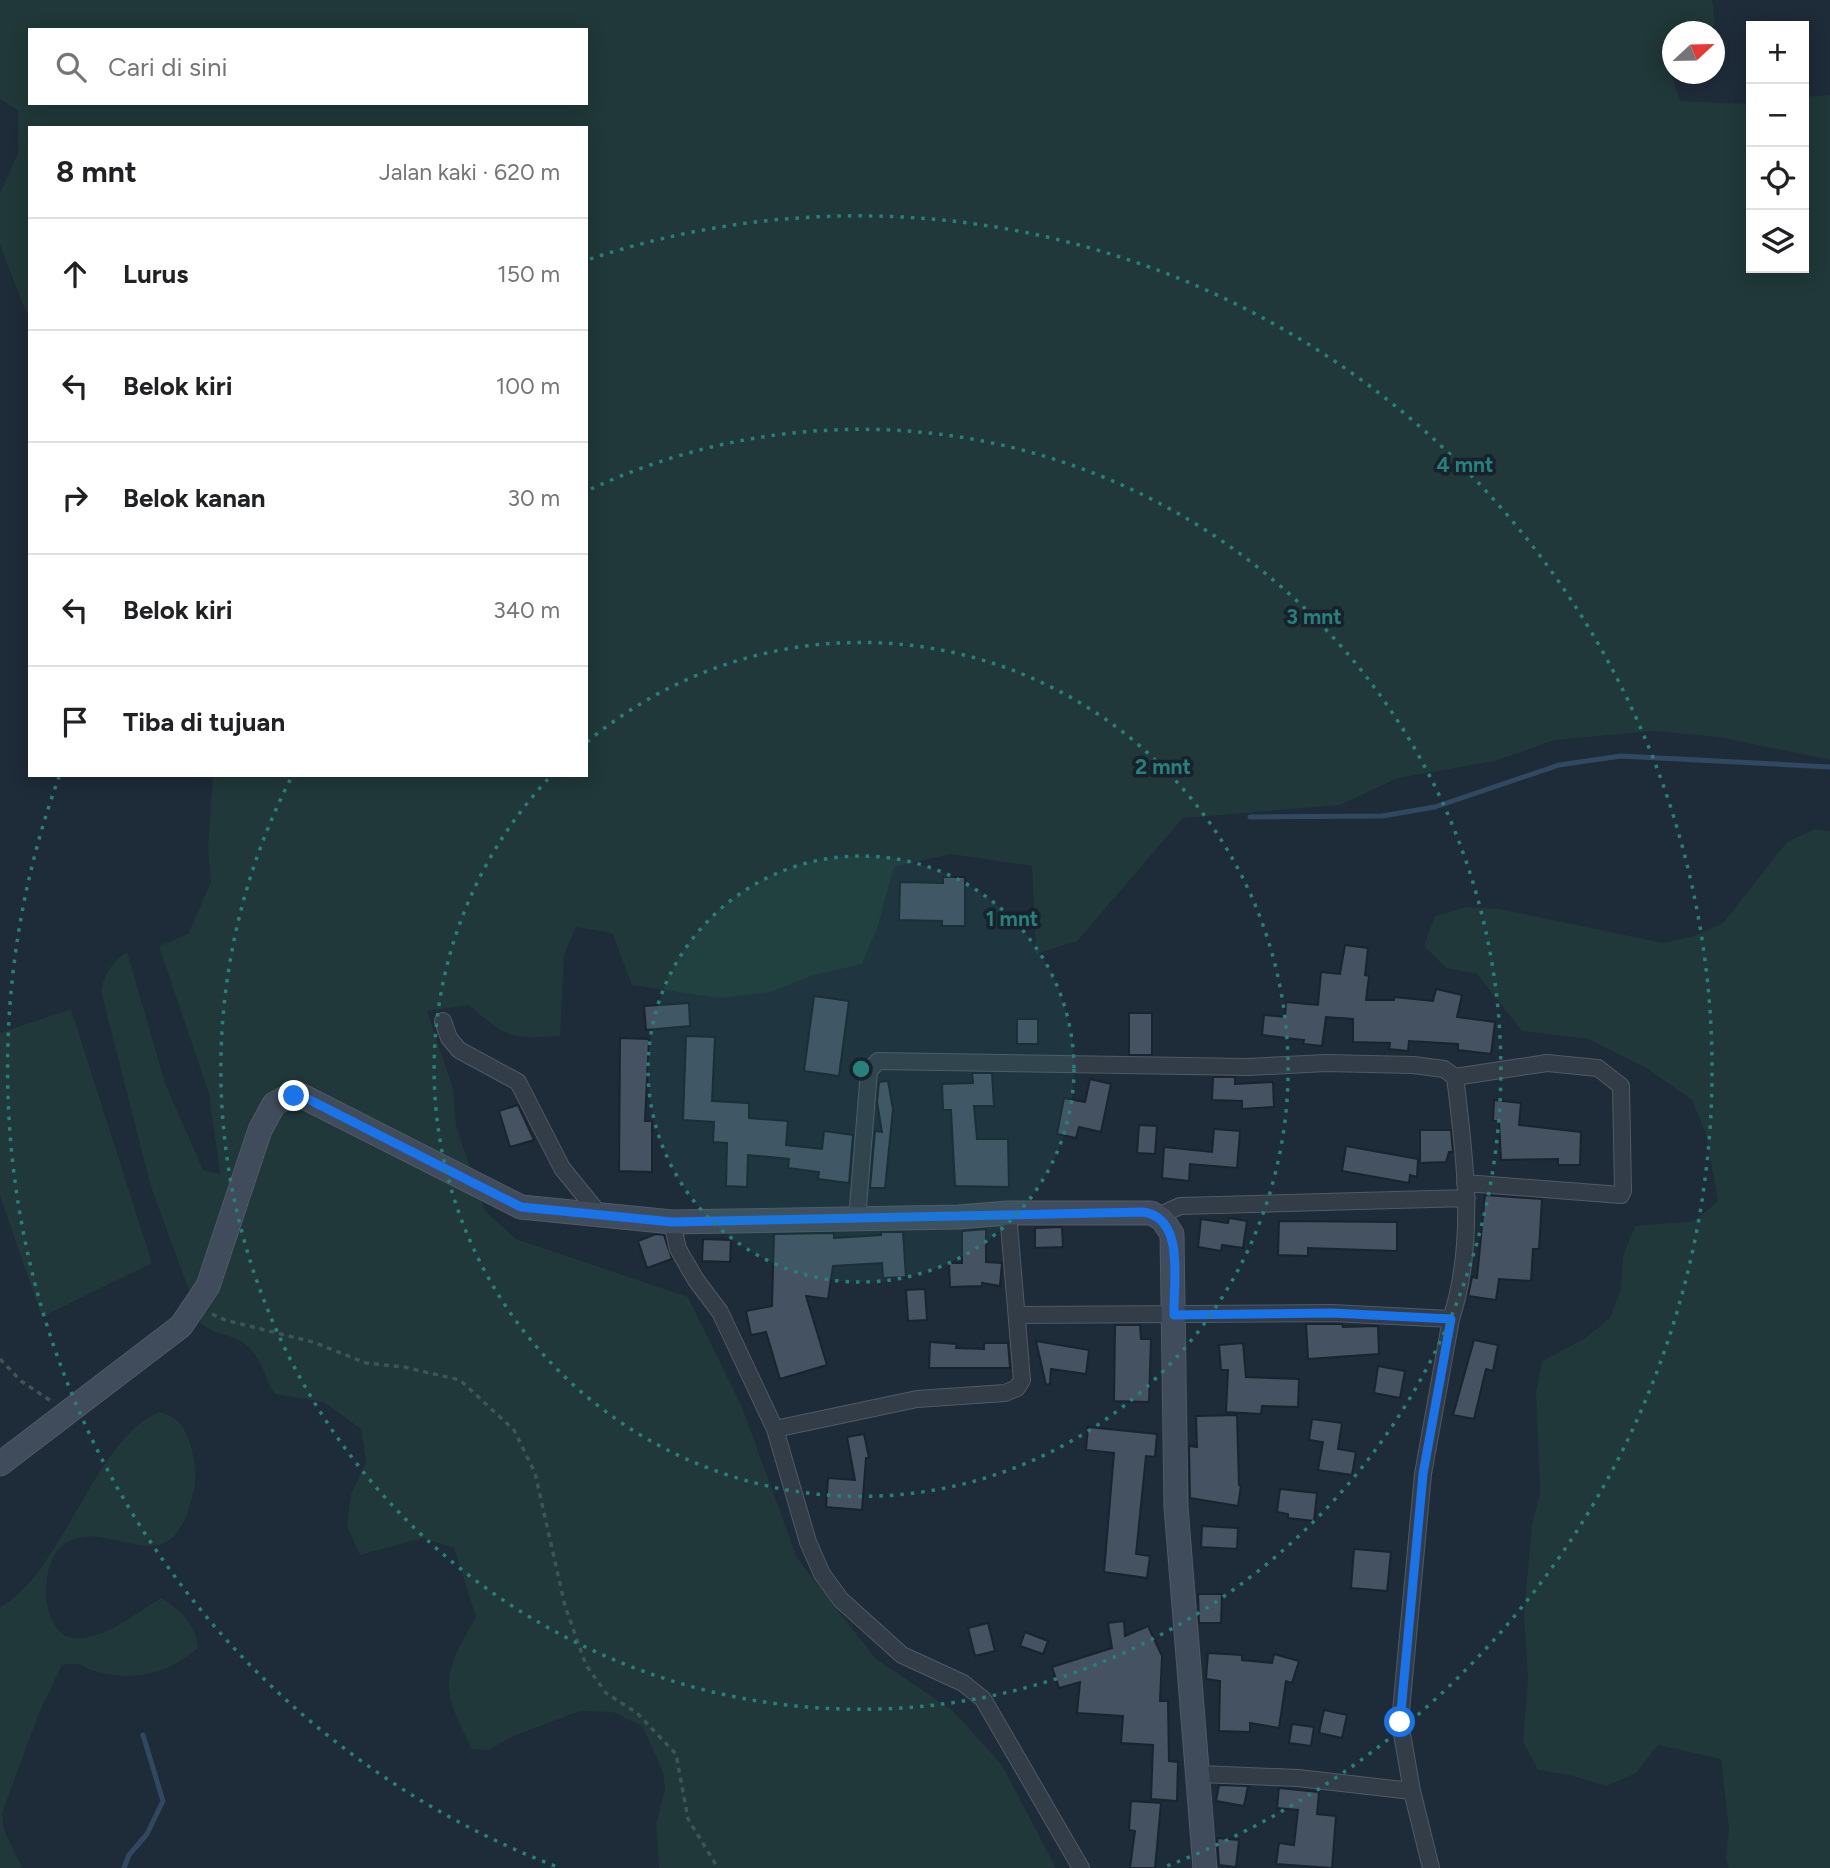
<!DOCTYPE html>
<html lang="id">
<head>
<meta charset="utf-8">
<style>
  :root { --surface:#fff; --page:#f6f6f6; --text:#202124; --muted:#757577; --line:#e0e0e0 }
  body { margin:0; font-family:Figtree,sans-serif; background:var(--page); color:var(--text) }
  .controls { position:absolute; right:21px; top:21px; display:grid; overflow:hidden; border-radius:0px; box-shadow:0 4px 18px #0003 }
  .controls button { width:63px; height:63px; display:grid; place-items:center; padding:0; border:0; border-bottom:2px solid var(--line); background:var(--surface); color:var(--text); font:35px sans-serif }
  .compass { position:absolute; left:1662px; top:21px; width:63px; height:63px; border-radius:50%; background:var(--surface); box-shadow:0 4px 18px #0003; rotate:68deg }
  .stop { position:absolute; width:21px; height:21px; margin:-16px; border:5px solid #1a73e8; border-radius:50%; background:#fff }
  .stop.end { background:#1a73e8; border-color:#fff; box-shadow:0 2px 7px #0008 }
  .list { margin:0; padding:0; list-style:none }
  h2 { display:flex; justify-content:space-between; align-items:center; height:91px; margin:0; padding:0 28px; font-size:30px }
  h2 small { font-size:23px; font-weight:400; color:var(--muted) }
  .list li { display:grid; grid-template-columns:46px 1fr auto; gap:21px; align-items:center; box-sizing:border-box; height:112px; padding:0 28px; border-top:2px solid var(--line) }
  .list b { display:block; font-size:26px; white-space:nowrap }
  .list em { font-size:23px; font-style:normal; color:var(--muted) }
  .icon { flex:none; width:38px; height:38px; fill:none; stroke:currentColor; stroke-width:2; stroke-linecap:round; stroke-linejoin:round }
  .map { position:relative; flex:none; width:1830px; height:1868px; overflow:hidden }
  .search { position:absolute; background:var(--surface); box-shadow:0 4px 18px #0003; left:28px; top:28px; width:560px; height:77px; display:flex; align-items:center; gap:18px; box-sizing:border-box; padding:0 24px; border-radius:0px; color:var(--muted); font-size:26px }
  .panel { position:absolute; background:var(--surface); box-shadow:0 4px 18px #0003; left:28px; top:126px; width:560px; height:651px; border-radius:0px }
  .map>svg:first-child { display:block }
  .green { fill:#203839; fill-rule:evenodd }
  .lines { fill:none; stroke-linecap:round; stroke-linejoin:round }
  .stream { stroke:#304860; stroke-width:5 }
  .building { fill:#445262; stroke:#19242e; stroke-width:2 }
  .street-casing { stroke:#4f5a66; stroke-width:18 }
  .secondary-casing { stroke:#4f5a66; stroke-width:25 }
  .path { stroke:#3e5556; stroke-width:3.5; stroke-dasharray:5 5; stroke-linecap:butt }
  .street { stroke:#323d48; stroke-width:16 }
  .secondary { stroke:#404c5b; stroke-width:23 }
  .route { stroke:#1a73e8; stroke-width:9 }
  .ring { fill:none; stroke:#27807b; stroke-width:3.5; stroke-dasharray:3.5 7 }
  .centre { fill:#27807b; stroke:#18222c; stroke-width:3.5 }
  .ring-label { font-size:21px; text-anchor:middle; font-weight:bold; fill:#27807b; stroke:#18222c; stroke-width:7; stroke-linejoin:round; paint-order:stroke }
</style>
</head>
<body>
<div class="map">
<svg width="1830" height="1868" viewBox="0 0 1830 1868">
  <rect width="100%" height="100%" fill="#1e2b38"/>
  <!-- green -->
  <path class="green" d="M 0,0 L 1712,0 L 1715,23 L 1709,31 L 1672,32 L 1672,69 L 1670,71 L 1680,101 L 1751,104 L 1751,268 L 1804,268 L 1804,97 L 1830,95 L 1830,760 L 1719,737 L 1653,731 L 1555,740 L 1495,761 L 1398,778 L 1340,805 L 1183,818 L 1077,941 L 1036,954 L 1032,866 L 951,854 L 894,867 L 877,928 L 862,964 L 814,975 L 771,992 L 719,998 L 632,985 L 612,933 L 576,927 L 564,955 L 560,1036 C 508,1039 507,1038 469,1005 L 427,1011 L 453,1089 L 456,1126 L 485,1211 L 516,1239 L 688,1297 L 742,1407 L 797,1558 L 876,1659 L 952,1710 L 1002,1765 L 1056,1868 L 659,1868 L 656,1825 L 665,1789 L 663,1772 L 643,1727 L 613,1712 L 580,1711 L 516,1735 L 488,1750 L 472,1749 C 440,1687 441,1677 476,1617 L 454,1548 L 423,1538 L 360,1555 L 347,1526 L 351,1494 L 366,1462 L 361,1429 L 324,1402 L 275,1394 C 263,1376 262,1355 242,1342 C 228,1334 214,1334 201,1323 L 151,1187 L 101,991 C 105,972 112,963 127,952 L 165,1083 L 203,1170 L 220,1174 L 209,1094 L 159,946 L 188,934 L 211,882 L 208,849 L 213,775 L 586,775 L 586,128 L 30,128 L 30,312 L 26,312 L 0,245 L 0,193 L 18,154 L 18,111 L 0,99 ZM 30,30 L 586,30 L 586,103 L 30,103 Z
    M 1815,829 L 1830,831 L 1830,1868 L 1729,1868 L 1726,1859 L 1729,1828 L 1721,1759 L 1658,1745 L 1636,1773 L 1607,1786 L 1569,1775 L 1538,1770 L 1523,1742 L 1528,1679 L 1524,1614 L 1532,1525 L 1540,1493 L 1536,1392 L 1542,1361 L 1584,1339 L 1610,1318 L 1621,1288 L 1623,1256 L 1635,1226 L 1694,1221 L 1718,1201 L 1706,1134 L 1692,1100 L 1648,1069 L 1588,1039 L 1522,1031 L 1477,974 L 1446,968 L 1424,946 L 1435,916 L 1466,907 L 1500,909 L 1663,943 L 1694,936 L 1723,923 L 1787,842 Z
    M 71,1009 L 152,1263 L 42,1317 L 0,1196 L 0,1033 Z
    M 159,1412 C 178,1417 184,1425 190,1444 C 198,1470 197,1485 188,1511 C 163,1586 103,1511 61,1547 C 39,1566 40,1634 74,1638 C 103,1641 137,1612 161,1598 C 181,1610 196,1624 198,1648 C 169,1673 135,1682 98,1672 C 81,1667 82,1661 62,1665 L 39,1713 L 2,1813 L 4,1830 L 22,1868 L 0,1868 L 0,1607 C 62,1574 95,1438 159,1412 Z"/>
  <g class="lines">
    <!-- stream -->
    <path class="stream" d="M 1250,817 L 1382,816 L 1435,807 L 1559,765 L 1621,756 L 1830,767
      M 124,1868 L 129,1855 L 147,1834 L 163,1801 L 143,1735"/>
  </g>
  <!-- building -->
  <path class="building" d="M 943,877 L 965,877 L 965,926 L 942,926 L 942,921 L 899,920 L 900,882 L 943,883 Z
    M 1345,945 L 1368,948 L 1365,975 L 1369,976 L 1366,1000 L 1394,1000 L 1394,997 L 1433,1001 L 1436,989 L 1462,995 L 1457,1017 L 1495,1022 L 1491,1054 L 1458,1050 L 1458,1044 L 1409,1041 L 1408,1051 L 1389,1049 L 1390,1043 L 1353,1042 L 1353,1019 L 1326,1017 L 1322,1046 L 1303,1044 L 1304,1040 L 1262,1035 L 1264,1015 L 1285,1017 L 1286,1002 L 1318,1005 L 1321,972 L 1340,974 Z
    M 814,996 L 849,1001 L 839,1076 L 804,1071 Z
    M 689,1003 L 690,1026 L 646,1030 L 644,1006 Z
    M 1129,1013 L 1152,1013 L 1152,1055 L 1129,1055 Z
    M 1017,1019 L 1038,1019 L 1038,1044 L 1017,1044 Z
    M 686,1036 L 715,1037 L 712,1101 L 749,1103 L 749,1118 L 788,1121 L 786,1145 L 822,1149 L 824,1131 L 853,1135 L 849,1183 L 818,1179 L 819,1172 L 788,1168 L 789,1159 L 748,1155 L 747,1187 L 726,1186 L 727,1143 L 713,1142 L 714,1122 L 683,1120 Z
    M 620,1038 L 649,1039 L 645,1121 L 652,1121 L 652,1172 L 619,1171 Z
    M 972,1073 L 992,1073 L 994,1106 L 974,1106 L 977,1139 L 1008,1139 L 1009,1187 L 955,1186 L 951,1110 L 943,1110 L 942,1084 L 973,1083 Z
    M 1213,1077 L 1235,1077 L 1235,1084 L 1273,1082 L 1274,1107 L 1242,1109 L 1242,1101 L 1212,1100 Z
    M 1090,1079 L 1111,1084 L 1101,1132 L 1079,1127 L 1076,1138 L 1057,1134 L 1064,1098 L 1085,1102 Z
    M 888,1081 L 893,1109 L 885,1188 L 870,1188 L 875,1131 L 882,1132 L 877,1102 L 879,1082 Z
    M 1494,1100 L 1521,1103 L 1519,1125 L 1581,1132 L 1580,1165 L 1558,1165 L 1558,1159 L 1501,1160 L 1499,1121 L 1493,1121 Z
    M 518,1105 L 534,1140 L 510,1147 L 499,1111 Z
    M 1139,1125 L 1157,1126 L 1155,1154 L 1137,1153 Z
    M 1214,1129 L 1240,1131 L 1237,1168 L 1190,1164 L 1189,1181 L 1162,1178 L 1164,1147 L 1212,1152 Z
    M 1420,1130 L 1451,1130 L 1453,1152 L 1449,1152 L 1446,1162 L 1420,1163 Z
    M 1346,1146 L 1418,1159 L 1417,1177 L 1410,1175 L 1409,1183 L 1342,1171 Z
    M 1485,1195 L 1542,1199 L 1539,1249 L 1533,1249 L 1531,1281 L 1499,1279 L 1496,1300 L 1468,1296 L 1472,1277 L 1477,1278 Z
    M 1229,1218 L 1247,1221 L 1243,1248 L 1222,1245 L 1221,1251 L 1198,1247 L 1201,1219 L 1228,1223 Z
    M 1279,1221 L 1397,1222 L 1397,1251 L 1308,1248 L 1308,1256 L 1278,1255 Z
    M 1062,1227 L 1063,1247 L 1035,1248 L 1035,1228 Z
    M 986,1229 L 986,1262 L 1002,1263 L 1000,1286 L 982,1283 L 982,1286 L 950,1287 L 949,1263 L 962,1263 L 962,1231 Z
    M 881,1232 L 903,1232 L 906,1277 L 883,1278 L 882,1263 L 833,1266 L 828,1299 L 806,1296 L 827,1365 L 780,1379 L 766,1332 L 751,1335 L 746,1311 L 772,1306 L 774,1234 L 834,1233 L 834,1238 L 881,1235 Z
    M 656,1234 L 664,1235 L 672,1259 L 647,1268 L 638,1241 Z
    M 703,1239 L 731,1240 L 730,1262 L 702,1261 Z
    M 925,1289 L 927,1320 L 908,1321 L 906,1290 Z
    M 1306,1324 L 1342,1324 L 1343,1327 L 1378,1326 L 1379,1354 L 1308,1359 Z
    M 1115,1325 L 1140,1325 L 1141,1339 L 1151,1339 L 1149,1402 L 1114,1401 Z
    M 1474,1340 L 1498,1345 L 1493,1371 L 1486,1369 L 1474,1419 L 1453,1415 Z
    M 1036,1341 L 1089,1350 L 1086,1374 L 1051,1369 L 1050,1384 L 1046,1385 Z
    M 930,1342 L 957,1344 L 956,1348 L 984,1349 L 984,1343 L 1008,1343 L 1010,1368 L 929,1368 Z
    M 1243,1343 L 1246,1377 L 1299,1379 L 1298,1407 L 1262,1406 L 1261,1414 L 1226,1412 L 1228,1370 L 1221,1370 L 1219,1345 Z
    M 1378,1366 L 1405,1371 L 1400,1398 L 1374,1393 Z
    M 1237,1415 L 1239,1485 L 1241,1486 L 1238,1506 L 1190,1498 L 1189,1446 L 1197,1447 L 1196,1416 Z
    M 1312,1419 L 1342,1423 L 1338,1449 L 1356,1452 L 1352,1475 L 1318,1470 L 1323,1442 L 1309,1440 Z
    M 1088,1427 L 1157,1434 L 1155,1457 L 1146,1456 L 1136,1554 L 1150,1556 L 1147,1578 L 1104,1572 L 1114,1453 L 1086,1450 Z
    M 864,1434 L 869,1458 L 866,1458 L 862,1510 L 826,1507 L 828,1478 L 855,1480 L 847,1437 Z
    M 1280,1489 L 1317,1493 L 1314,1521 L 1288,1518 L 1288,1514 L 1277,1512 Z
    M 1202,1526 L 1238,1528 L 1237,1549 L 1201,1547 Z
    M 1354,1549 L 1391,1552 L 1387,1591 L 1351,1588 Z
    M 1198,1594 L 1222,1594 L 1221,1623 L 1199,1623 Z
    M 1124,1621 L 1125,1636 L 1148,1626 L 1162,1656 L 1160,1701 L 1168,1701 L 1169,1761 L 1178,1762 L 1177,1801 L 1151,1799 L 1153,1745 L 1121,1743 L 1123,1716 L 1077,1713 L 1080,1682 L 1059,1688 L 1052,1667 L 1112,1648 L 1108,1623 Z
    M 988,1623 L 995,1651 L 975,1656 L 968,1628 Z
    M 1025,1632 L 1048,1641 L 1043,1654 L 1020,1646 Z
    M 1208,1653 L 1242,1655 L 1242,1660 L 1272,1663 L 1274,1654 L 1299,1661 L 1292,1683 L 1286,1681 L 1279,1728 L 1250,1723 L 1250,1732 L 1219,1731 L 1220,1681 L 1206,1679 Z
    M 1324,1710 L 1347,1715 L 1342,1738 L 1319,1733 Z
    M 1292,1724 L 1314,1727 L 1311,1746 L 1289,1743 Z
    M 1219,1785 L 1248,1786 L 1244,1806 L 1216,1801 Z
    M 1279,1788 L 1319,1792 L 1317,1814 L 1336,1816 L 1332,1868 L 1276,1864 L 1279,1843 L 1294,1845 L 1298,1810 L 1277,1808 Z
    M 1131,1801 L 1161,1803 L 1155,1868 L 1130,1868 L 1135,1831 L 1129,1830 Z
    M 1217,1838 L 1239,1840 L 1236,1867 L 1219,1865 Z"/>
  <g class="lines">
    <defs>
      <path id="street" d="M 443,1021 L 449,1038 L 459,1050 L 518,1082 L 562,1168 L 600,1215
        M 1455,1077 L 1547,1063 L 1598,1068 L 1621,1086 L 1623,1191 L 1621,1195 L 1465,1183
        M 857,1219 L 869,1071 L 878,1061 L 1248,1067 L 1326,1063 L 1413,1065 L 1444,1069 L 1455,1077 C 1465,1155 1476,1243 1451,1319 L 1332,1313 L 1017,1315
        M 1162,1219 L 1167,1212 L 1180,1206 L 1467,1198
        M 672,1222 L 678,1249 L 696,1280 L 720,1312 L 775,1429 L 808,1542 L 822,1574 L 841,1600 L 902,1655 L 963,1683 L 983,1699 L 1081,1868
        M 775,1429 L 917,1399 L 1005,1393 L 1017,1388 L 1022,1380 L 1008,1213
        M 1199,1774 L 1298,1778 L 1412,1791
        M 1431,1868 L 1412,1791 L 1400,1722 L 1423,1474 L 1451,1319"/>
      <path id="secondary" d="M 0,1464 L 181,1326 L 208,1286 L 260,1130 L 274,1104 L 287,1097 L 302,1096 L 521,1207 L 672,1222 L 959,1217 L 1008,1213 L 1151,1213 L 1162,1219 L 1172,1234 L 1176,1507 L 1205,1868"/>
    </defs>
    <!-- street casing -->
    <use href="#street" class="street-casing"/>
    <!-- secondary casing -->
    <use href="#secondary" class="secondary-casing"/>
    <!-- path -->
    <path class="path" d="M 212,1314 L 225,1320 L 313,1342 L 366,1363 L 404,1367 L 460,1380 L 514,1430 L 535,1473 L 565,1606 L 586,1665 L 606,1693 L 637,1713 L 676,1754 L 688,1819 L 718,1868
      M 0,1359 L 21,1381 L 51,1401"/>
    <!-- street -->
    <use href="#street" class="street"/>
    <!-- secondary -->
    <use href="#secondary" class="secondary"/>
  </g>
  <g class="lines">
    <!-- route -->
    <path class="route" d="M 294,1096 L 302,1096 L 521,1207 L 672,1222 L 1143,1212 C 1186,1218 1173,1283 1174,1315 L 1332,1313 L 1451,1319 L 1423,1474 L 1400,1722"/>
  </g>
  <!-- distance rings -->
  <circle cx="861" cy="1069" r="213" fill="#27807b" fill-opacity=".12"/>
  <g class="ring">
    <circle cx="861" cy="1069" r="213"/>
    <path d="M587 742A427 427 0 1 1 549 778"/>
    <path d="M591 489A640 640 0 1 1 291 778"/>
    <path d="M555 1866A854 854 0 0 1 59 777M590 259A854 854 0 0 1 1167 1866"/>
  </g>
  <circle cx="861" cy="1069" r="10" class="centre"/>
  <g class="ring-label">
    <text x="1465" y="472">4 mnt</text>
    <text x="1314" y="624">3 mnt</text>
    <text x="1163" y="774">2 mnt</text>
    <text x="1012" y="926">1 mnt</text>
  </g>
</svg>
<div class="controls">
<button>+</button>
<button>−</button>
<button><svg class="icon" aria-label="locate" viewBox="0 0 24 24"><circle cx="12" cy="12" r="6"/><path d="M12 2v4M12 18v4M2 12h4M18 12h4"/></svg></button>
<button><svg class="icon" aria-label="layers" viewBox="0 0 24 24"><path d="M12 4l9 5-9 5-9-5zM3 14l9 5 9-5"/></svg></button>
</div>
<svg class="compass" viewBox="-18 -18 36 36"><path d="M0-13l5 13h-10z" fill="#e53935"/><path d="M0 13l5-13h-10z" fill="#757577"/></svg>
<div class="stop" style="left:1400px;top:1722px"></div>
<div class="stop end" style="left:294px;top:1096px"></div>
<div class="search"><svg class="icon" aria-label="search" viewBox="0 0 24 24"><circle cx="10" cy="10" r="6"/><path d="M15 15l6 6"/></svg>Cari di sini</div>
<section class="panel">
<h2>8 mnt<small>Jalan kaki · 620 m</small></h2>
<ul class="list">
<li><svg class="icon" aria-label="ahead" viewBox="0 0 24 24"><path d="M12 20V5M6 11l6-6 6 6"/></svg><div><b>Lurus</b></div><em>150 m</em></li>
<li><svg class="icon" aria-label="left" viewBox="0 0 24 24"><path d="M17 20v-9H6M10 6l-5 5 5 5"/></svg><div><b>Belok kiri</b></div><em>100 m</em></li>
<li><svg class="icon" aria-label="right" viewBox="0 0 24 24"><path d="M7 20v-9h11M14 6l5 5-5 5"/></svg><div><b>Belok kanan</b></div><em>30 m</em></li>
<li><svg class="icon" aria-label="left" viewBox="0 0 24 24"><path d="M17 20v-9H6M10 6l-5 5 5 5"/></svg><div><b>Belok kiri</b></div><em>340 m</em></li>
<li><svg class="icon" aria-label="arrive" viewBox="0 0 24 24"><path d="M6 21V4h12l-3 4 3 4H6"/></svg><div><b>Tiba di tujuan</b></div></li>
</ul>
</section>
</div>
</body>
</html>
